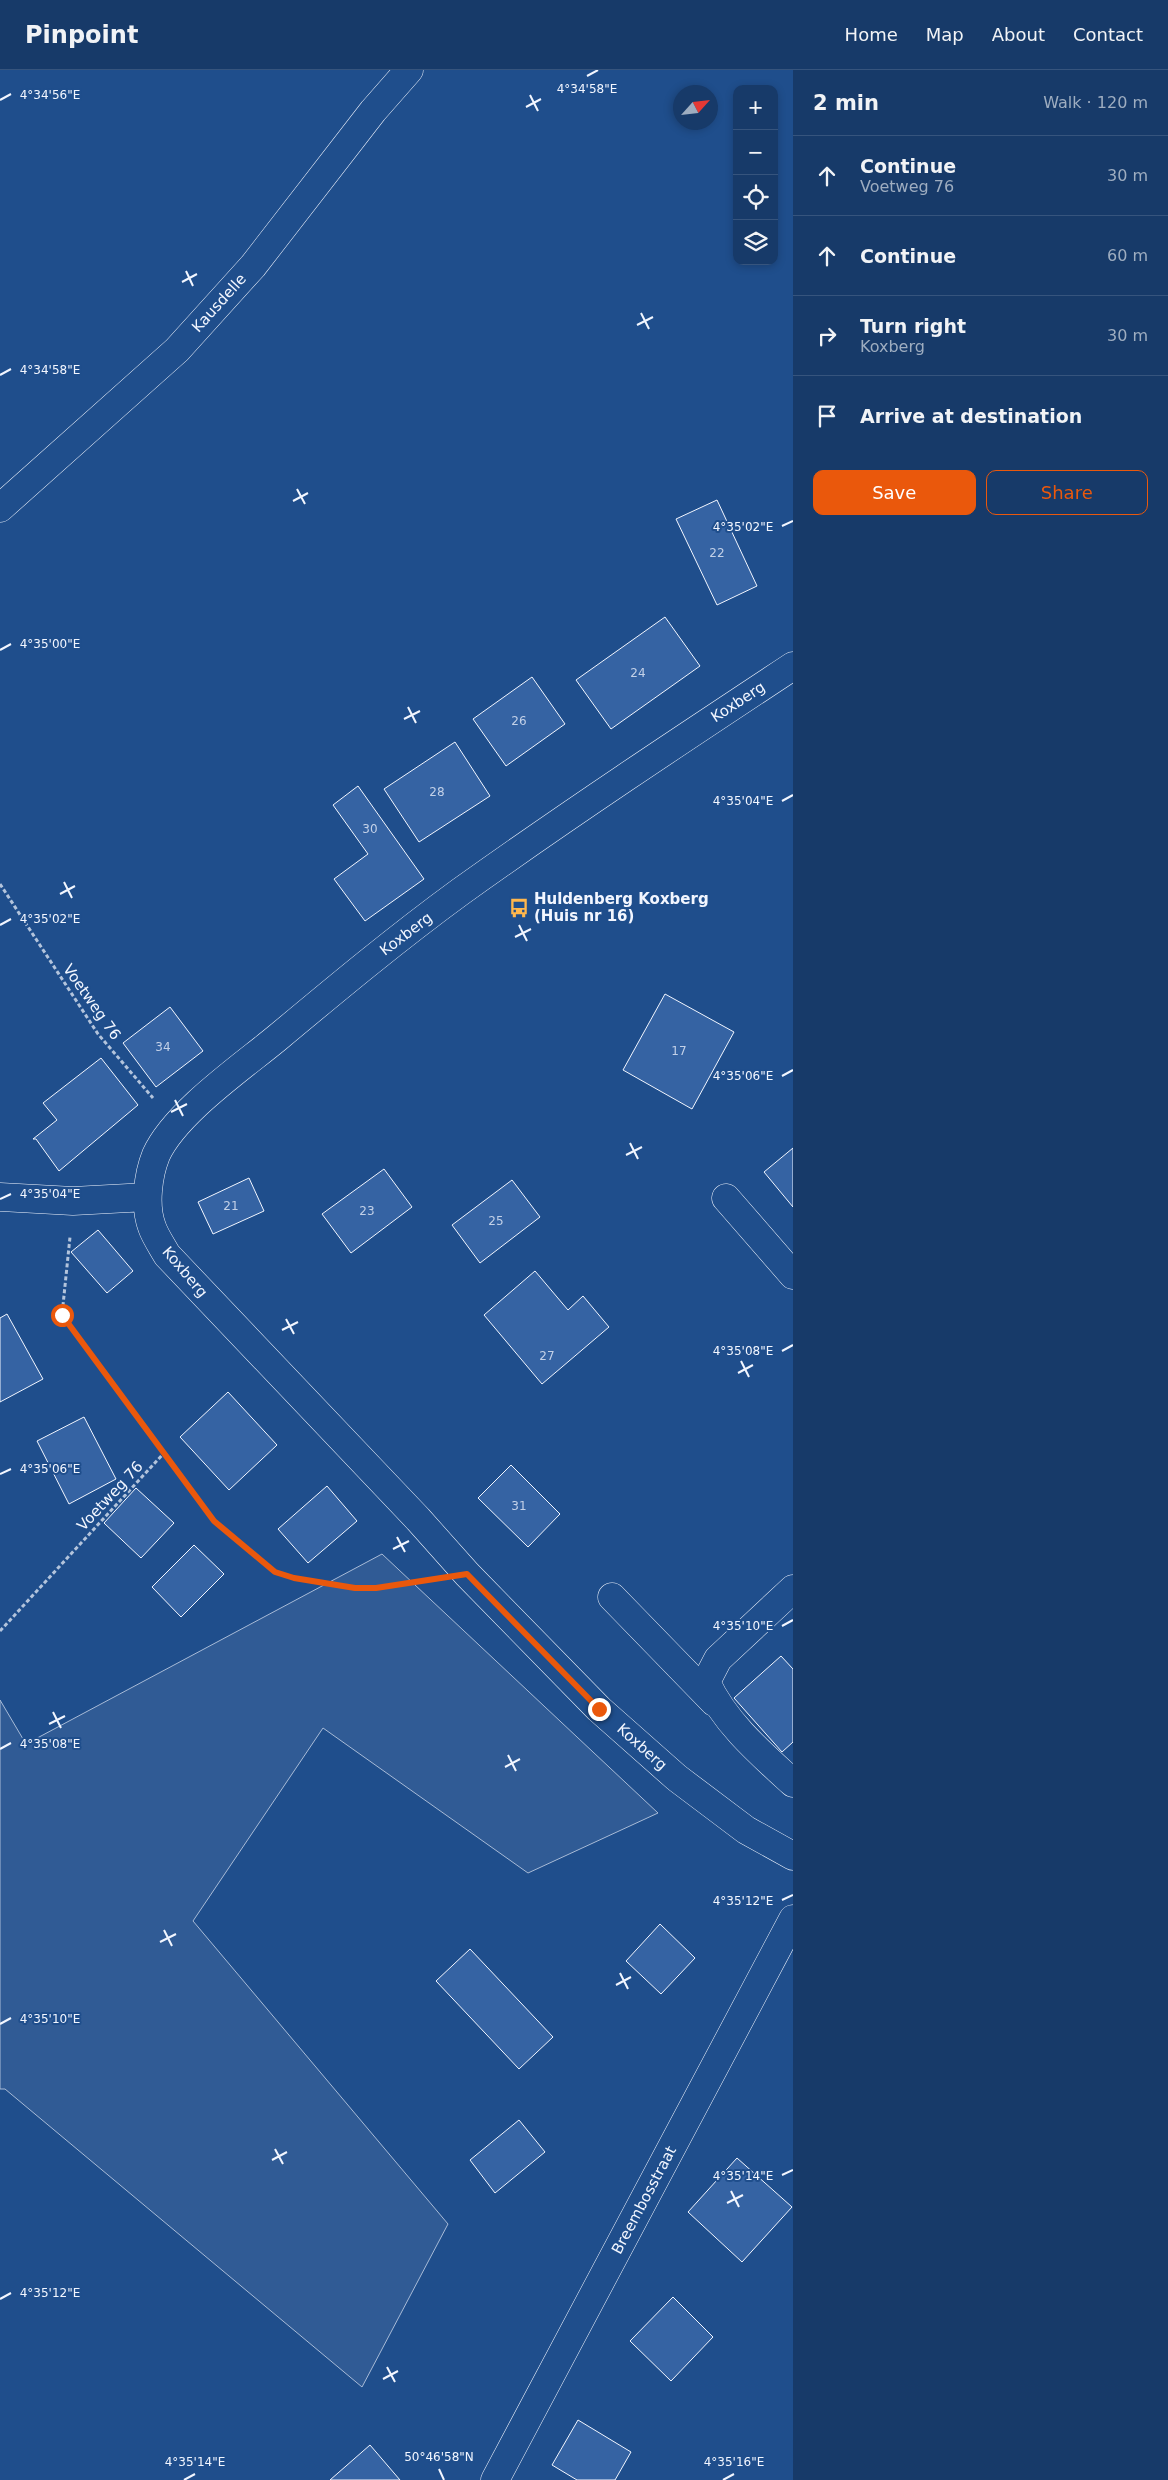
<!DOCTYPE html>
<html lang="en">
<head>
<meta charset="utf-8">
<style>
  :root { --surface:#173a69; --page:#244571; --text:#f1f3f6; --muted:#9eadc0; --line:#36547d; --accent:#ea580c }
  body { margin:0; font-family:"DejaVu Sans",sans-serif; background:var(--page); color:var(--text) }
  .controls { position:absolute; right:15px; top:15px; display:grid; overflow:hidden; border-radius:10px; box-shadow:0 2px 8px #0003 }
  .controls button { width:45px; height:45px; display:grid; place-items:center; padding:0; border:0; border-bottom:1px solid var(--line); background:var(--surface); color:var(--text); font:25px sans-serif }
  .compass { position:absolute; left:673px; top:15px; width:45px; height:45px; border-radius:50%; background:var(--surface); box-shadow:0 2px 8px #0003; rotate:63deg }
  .stop { position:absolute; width:15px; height:15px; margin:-11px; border:4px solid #ea580c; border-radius:50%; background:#fff }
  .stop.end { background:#ea580c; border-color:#fff; box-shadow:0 1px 5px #0008 }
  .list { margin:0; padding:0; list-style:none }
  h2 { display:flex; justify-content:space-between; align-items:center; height:65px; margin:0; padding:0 20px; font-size:21px }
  h2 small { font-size:16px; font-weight:400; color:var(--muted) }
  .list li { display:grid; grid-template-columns:32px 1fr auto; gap:15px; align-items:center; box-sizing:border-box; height:80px; padding:0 20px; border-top:1px solid var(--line) }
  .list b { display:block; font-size:19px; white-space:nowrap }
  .list p { margin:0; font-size:16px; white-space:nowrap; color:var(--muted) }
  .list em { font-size:16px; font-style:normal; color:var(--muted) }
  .actions { display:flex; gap:10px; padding:15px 20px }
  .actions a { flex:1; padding:11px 0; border:1px solid var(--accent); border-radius:10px; text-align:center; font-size:18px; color:var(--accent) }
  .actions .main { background:var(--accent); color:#fff }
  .icon { flex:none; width:28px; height:28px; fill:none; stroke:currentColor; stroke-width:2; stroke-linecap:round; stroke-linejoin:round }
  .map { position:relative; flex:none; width:793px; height:2410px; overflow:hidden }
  header { display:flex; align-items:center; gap:30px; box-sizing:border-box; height:70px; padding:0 25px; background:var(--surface); border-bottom:1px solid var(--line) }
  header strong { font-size:24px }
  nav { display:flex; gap:28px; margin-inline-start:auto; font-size:18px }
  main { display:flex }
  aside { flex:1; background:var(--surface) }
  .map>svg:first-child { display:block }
  .built { fill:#305b95; stroke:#a8bbd7 }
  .building { fill:#3563a3; stroke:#f2f6ff }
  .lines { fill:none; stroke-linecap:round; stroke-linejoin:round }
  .minor-casing { stroke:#f2f6ff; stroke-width:29 }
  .path { stroke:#b3c4dc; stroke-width:3; stroke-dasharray:4 2.5; stroke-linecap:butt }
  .minor { stroke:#1f4e8c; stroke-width:28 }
  .route { stroke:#ea580c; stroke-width:6 }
  .ticks { fill:none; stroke:#f2f6ff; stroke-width:2 }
  .labels { text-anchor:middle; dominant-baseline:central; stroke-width:4; stroke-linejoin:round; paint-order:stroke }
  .number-label { font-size:12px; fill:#c3d1e8 }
  .street-label { font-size:15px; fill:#f2f6ff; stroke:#1f4e8c }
  .poi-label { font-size:15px; font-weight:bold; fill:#f2f6ff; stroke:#1f4e8c; text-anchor:start }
  .ticks-label { font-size:12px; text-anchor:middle; fill:#f2f6ff; stroke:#1f4e8c; stroke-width:4; stroke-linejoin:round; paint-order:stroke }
</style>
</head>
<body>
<header>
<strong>Pinpoint</strong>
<nav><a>Home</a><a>Map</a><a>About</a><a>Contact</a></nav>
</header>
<main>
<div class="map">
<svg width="793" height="2410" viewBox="0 0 793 2410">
  <rect width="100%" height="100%" fill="#1f4e8c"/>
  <!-- built -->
  <path class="built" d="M 382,1484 L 658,1743 L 528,1803 L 323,1658 L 193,1851 L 448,2154 L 362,2317 L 5,2019 L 0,2019 L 0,1630 L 26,1674 Z"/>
  <!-- building -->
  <path class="building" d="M 717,430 L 757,516 L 717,535 L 676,449 Z
    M 665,547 L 700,596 L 611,659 L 576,610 Z
    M 532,607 L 565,654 L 506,696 L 473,649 Z
    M 455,672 L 490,726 L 419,772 L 384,719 Z
    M 358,716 L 424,809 L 365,851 L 334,809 L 368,784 L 333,735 Z
    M 665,924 L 734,962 L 692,1039 L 623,1000 Z
    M 170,937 L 203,981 L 156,1017 L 123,973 Z
    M 101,988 L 138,1035 L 59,1101 L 36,1069 L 33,1069 L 57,1050 L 43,1033 Z
    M 793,1078 L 793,1137 L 764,1102 Z
    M 384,1099 L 412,1137 L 351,1183 L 322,1144 Z
    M 249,1108 L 264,1141 L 213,1164 L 198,1132 Z
    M 512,1110 L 540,1147 L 480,1193 L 452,1155 Z
    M 98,1160 L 133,1201 L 107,1223 L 71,1182 Z
    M 535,1201 L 568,1240 L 583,1226 L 609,1257 L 542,1314 L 484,1245 Z
    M 7,1244 L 43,1309 L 0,1332 L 0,1248 Z
    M 228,1322 L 277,1375 L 229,1420 L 180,1367 Z
    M 84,1347 L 116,1409 L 69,1434 L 37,1371 Z
    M 511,1395 L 560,1444 L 528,1477 L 478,1428 Z
    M 327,1416 L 357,1451 L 308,1493 L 278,1459 Z
    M 136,1418 L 174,1453 L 141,1488 L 104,1453 Z
    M 194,1475 L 224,1504 L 181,1547 L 152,1517 Z
    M 781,1586 L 793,1599 L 793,1672 L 782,1682 L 734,1628 Z
    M 660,1854 L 695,1888 L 661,1924 L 626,1891 Z
    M 470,1879 L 553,1967 L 519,1999 L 436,1911 Z
    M 519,2050 L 545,2082 L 495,2123 L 470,2090 Z
    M 737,2088 L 792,2137 L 742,2192 L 688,2142 Z
    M 673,2227 L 713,2267 L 671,2311 L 630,2271 Z
    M 578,2350 L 631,2382 L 615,2410 L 577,2410 L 552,2395 Z
    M 370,2375 L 400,2410 L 330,2410 Z"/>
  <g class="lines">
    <defs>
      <path id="minor" d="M 0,438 L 177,280 L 253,196 L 373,41 L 409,0
        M 793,596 C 681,670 569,744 460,822 C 397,868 337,918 277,968 C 242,997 175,1043 156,1085 C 148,1105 144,1136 152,1157 C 155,1166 162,1176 167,1185 L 418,1449 L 467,1504 L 599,1639 L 677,1708 L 746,1760 L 793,1786
        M 0,1127 L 73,1131 L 147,1127
        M 726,1128 L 793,1205
        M 793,1519 L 718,1589 L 706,1612 C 725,1653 760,1683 793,1713
        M 612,1527 L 714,1632
        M 495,2410 L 793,1849"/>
    </defs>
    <!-- minor casing -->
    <use href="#minor" class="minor-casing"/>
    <!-- path -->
    <path class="path" d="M 0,814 L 98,964 L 153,1028
      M 164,1383 L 214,1451 L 275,1502 L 294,1508 L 355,1518 L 376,1518 L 424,1510
      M 0,1561 L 164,1383 L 62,1245 L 70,1167"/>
    <!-- minor -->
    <use href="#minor" class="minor"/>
  </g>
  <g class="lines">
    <!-- route -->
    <path class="route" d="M 62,1245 L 214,1451 L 275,1502 L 294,1508 L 355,1518 L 376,1518 L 467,1504 L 599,1639"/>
  </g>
  <!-- ticks -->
  <path class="ticks" d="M 587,6 L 598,0M 530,25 L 538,41M 0,30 L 11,24M 526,37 L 541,29M 186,201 L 193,216M 182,212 L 197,204M 641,243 L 649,259M 637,255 L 653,247M 0,305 L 11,299M 297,419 L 305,434M 293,431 L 308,423M 782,456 L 793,451M 0,580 L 11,574M 408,637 L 416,653M 404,649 L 420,641M 782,731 L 793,725M 64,812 L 72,828M 60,824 L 75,816M 0,855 L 11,849M 519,855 L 527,871M 515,867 L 531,859M 782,1006 L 793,1000M 175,1030 L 183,1046M 171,1042 L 187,1034M 630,1073 L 638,1089M 626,1085 L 642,1077M 0,1129 L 11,1124M 286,1249 L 294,1264M 282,1260 L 298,1252M 782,1281 L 793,1275M 741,1291 L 749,1307M 738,1303 L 753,1295M 0,1404 L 11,1399M 397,1467 L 405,1482M 393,1479 L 409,1471M 782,1556 L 793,1550M 53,1642 L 61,1658M 49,1654 L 65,1646M 0,1679 L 11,1673M 508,1685 L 516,1701M 505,1697 L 520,1689M 782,1830 L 793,1825M 164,1860 L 172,1876M 160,1872 L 176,1864M 620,1903 L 628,1919M 616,1915 L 631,1907M 0,1954 L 11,1948M 275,2079 L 283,2094M 272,2090 L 287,2082M 782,2105 L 793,2100M 731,2121 L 739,2137M 727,2133 L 743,2125M 0,2229 L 11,2223M 387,2297 L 395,2312M 383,2309 L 398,2301M 439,2399 L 444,2410M 184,2410 L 195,2404M 723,2410 L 734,2404"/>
  <!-- icons -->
  <defs>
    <symbol id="bus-bare" viewBox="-9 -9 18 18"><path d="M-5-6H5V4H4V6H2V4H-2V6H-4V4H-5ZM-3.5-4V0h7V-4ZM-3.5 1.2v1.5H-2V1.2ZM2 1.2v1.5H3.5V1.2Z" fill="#ffb74d" stroke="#1f4e8c" stroke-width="2.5" paint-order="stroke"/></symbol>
  </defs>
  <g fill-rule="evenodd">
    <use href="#bus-bare" x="505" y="824" width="28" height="28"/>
  </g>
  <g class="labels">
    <!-- number labels -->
    <g class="number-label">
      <text x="717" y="483">22</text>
      <text x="638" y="603">24</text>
      <text x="519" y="651">26</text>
      <text x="437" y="722">28</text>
      <text x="370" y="759">30</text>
      <text x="163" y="977">34</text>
      <text x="679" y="981">17</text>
      <text x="231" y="1136">21</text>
      <text x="367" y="1141">23</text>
      <text x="496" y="1151">25</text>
      <text x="547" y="1286">27</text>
      <text x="519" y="1436">31</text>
    </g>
    <!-- street labels -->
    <g class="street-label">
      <text transform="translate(219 233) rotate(-48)">Kausdelle</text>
      <text transform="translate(738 632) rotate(-33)">Koxberg</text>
      <text transform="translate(406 864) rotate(-37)">Koxberg</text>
      <text transform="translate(92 932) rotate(55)">Voetweg 76</text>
      <text transform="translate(185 1202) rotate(50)">Koxberg</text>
      <text transform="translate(110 1426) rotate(-47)">Voetweg 76</text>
      <text transform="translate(642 1677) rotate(42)">Koxberg</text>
      <text transform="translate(644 2130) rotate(-62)">Breembosstraat</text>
    </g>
    <!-- poi labels -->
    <g class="poi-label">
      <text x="534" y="829">Huldenberg Koxberg<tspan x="534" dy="17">(Huis nr 16)</tspan></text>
    </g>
  </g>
  <g class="ticks-label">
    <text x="587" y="23">4°34'58"E</text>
    <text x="50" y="29">4°34'56"E</text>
    <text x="50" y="304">4°34'58"E</text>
    <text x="743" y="461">4°35'02"E</text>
    <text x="50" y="578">4°35'00"E</text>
    <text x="743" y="735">4°35'04"E</text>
    <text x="50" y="853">4°35'02"E</text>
    <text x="743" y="1010">4°35'06"E</text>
    <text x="50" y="1128">4°35'04"E</text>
    <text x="743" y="1285">4°35'08"E</text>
    <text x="50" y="1403">4°35'06"E</text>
    <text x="743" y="1560">4°35'10"E</text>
    <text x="50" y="1678">4°35'08"E</text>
    <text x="743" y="1835">4°35'12"E</text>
    <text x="50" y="1953">4°35'10"E</text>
    <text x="743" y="2110">4°35'14"E</text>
    <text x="50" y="2227">4°35'12"E</text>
    <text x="439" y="2391">50°46'58"N</text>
    <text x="195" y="2396">4°35'14"E</text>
    <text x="734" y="2396">4°35'16"E</text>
  </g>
</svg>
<div class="controls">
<button>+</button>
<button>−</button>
<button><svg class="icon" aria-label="locate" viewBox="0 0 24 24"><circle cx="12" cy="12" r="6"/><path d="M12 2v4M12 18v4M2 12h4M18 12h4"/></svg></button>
<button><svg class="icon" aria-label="layers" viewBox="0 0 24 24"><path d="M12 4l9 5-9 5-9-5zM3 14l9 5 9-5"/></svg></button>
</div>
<svg class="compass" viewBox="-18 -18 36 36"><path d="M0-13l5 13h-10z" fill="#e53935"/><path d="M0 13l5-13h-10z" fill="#9eadc0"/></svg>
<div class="stop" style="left:62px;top:1245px"></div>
<div class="stop end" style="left:599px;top:1639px"></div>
</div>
<aside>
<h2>2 min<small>Walk · 120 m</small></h2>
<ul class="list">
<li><svg class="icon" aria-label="ahead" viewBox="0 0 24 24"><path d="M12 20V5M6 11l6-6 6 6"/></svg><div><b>Continue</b><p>Voetweg 76</p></div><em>30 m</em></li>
<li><svg class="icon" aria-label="ahead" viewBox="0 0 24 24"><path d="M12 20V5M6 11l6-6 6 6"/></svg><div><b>Continue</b></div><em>60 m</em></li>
<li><svg class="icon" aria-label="right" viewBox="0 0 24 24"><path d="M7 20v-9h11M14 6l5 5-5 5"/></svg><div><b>Turn right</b><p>Koxberg</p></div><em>30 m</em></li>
<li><svg class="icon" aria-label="arrive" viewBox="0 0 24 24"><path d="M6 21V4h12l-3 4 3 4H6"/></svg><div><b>Arrive at destination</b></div></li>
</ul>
<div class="actions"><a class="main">Save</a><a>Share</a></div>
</aside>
</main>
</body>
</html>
